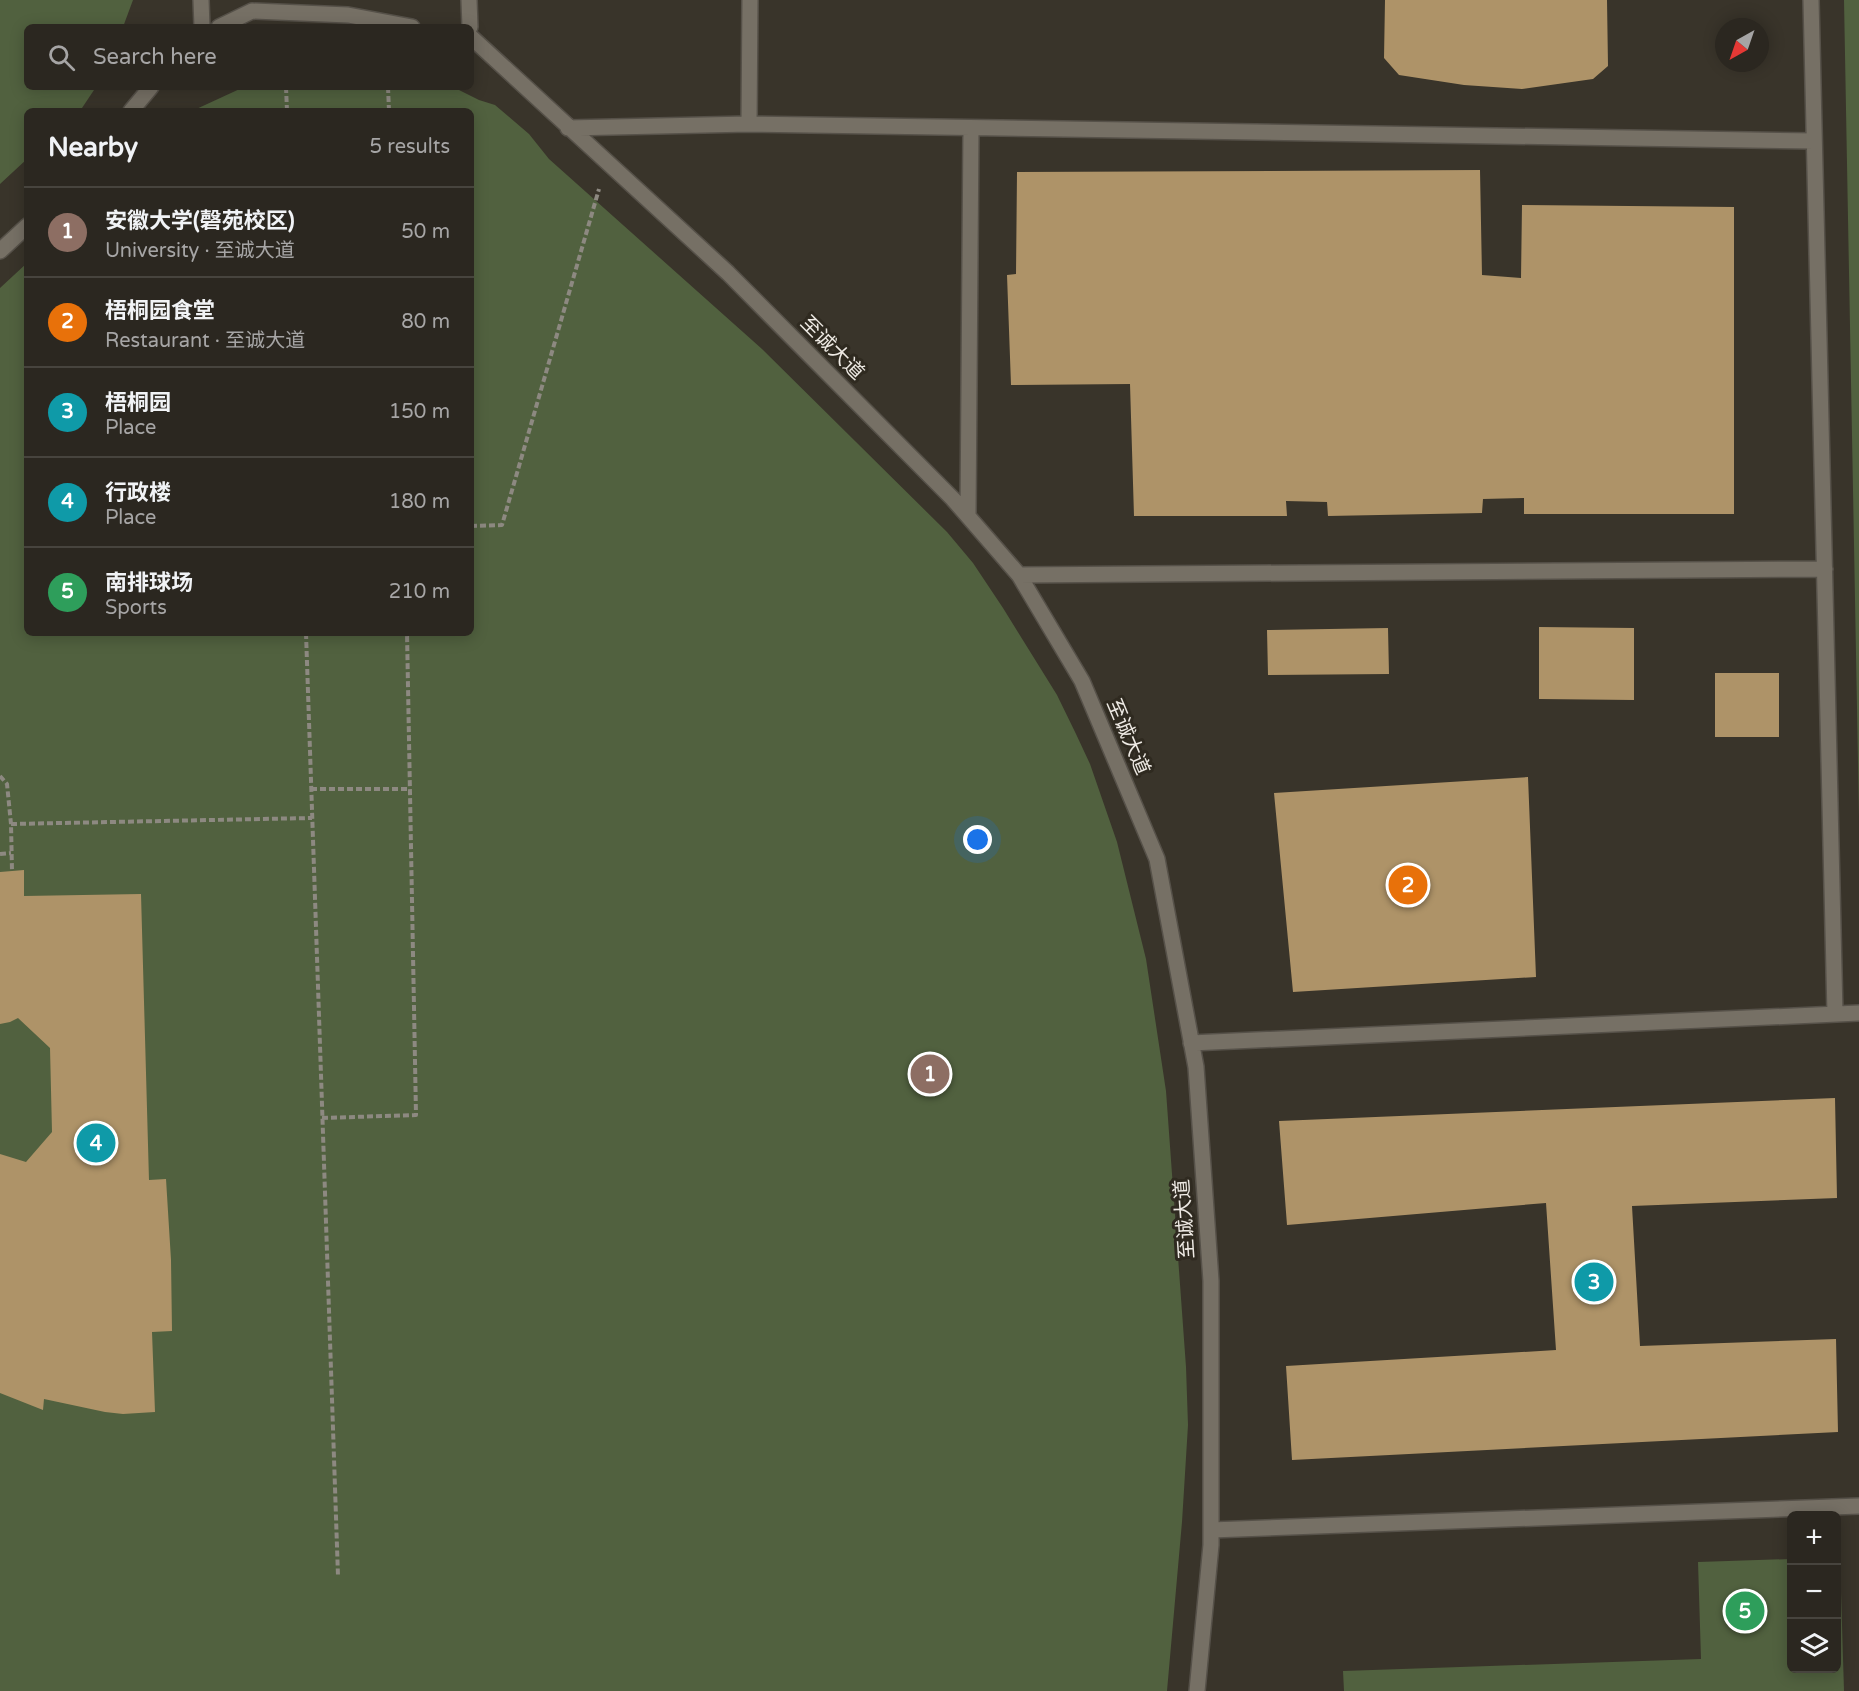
<!DOCTYPE html>
<html lang="en">
<head>
<meta charset="utf-8">
<style>
  :root { --surface:#2b2720; --page:#332f29; --text:#f1f3f6; --muted:#a6a5a5; --line:#47443e; --accent:#8bbbb9 }
  body { margin:0; font-family:"Varela Round","Noto Sans SC",sans-serif; background:var(--page); color:var(--text) }
  .controls { position:absolute; right:18px; bottom:18px; display:grid; overflow:hidden; border-radius:9px; box-shadow:0 3px 15px #0003 }
  .controls button { width:54px; height:54px; display:grid; place-items:center; padding:0; border:0; border-bottom:2px solid var(--line); background:var(--surface); color:var(--text); font:30px sans-serif }
  .compass { position:absolute; left:1715px; top:18px; width:54px; height:54px; border-radius:50%; background:var(--surface); box-shadow:0 3px 15px #0003; rotate:220deg }
  .you { position:absolute; left:978px; top:840px; width:21px; height:21px; margin:-15px; border:4px solid #fff; border-radius:50%; background:#1a73e8; box-shadow:0 0 0 9px #1a73e833 }
  .badge { display:grid; place-items:center; width:39px; height:39px; border-radius:50%; background:var(--accent); color:#fff; font-size:20px; font-weight:700 }
  .pin { position:absolute; translate:-50% -50%; border:3px solid #fff; box-shadow:0 2px 6px #0006 }
  .list { margin:0; padding:0; list-style:none }
  h2 { display:flex; justify-content:space-between; align-items:center; height:78px; margin:0; padding:0 24px; font-size:26px }
  h2 small { font-size:20px; font-weight:400; color:var(--muted) }
  .list li { display:grid; grid-template-columns:39px 1fr auto; gap:18px; align-items:center; box-sizing:border-box; height:90px; padding:0 24px; border-top:2px solid var(--line) }
  .list b { display:block; font-size:22px; white-space:nowrap }
  .list p { margin:0; font-size:20px; white-space:nowrap; color:var(--muted) }
  .list em { font-size:20px; font-style:normal; color:var(--muted) }
  .icon { flex:none; width:33px; height:33px; fill:none; stroke:currentColor; stroke-width:2; stroke-linecap:round; stroke-linejoin:round }
  .map { position:relative; flex:none; width:1859px; height:1691px; overflow:hidden }
  .search { position:absolute; background:var(--surface); box-shadow:0 3px 15px #0003; left:24px; top:24px; width:450px; height:66px; display:flex; align-items:center; gap:15px; box-sizing:border-box; padding:0 21px; border-radius:9px; color:var(--muted); font-size:22px }
  .panel { position:absolute; background:var(--surface); box-shadow:0 3px 15px #0003; left:24px; top:108px; width:450px; height:528px; border-radius:9px }
  .map>svg:first-child { display:block }
  .green { fill:#51613f }
  .building { fill:#ae9368 }
  .lines { fill:none; stroke-linecap:round; stroke-linejoin:round }
  .minor-casing { stroke:#565149; stroke-width:18 }
  .path { stroke:#8d8981; stroke-width:4; stroke-dasharray:6 3; stroke-linecap:butt }
  .minor { stroke:#767065; stroke-width:15 }
  .labels { text-anchor:middle; dominant-baseline:central; stroke-width:6; stroke-linejoin:round; paint-order:stroke }
  .street-label { font-size:20px; fill:#eeeae4; stroke:#2f2a20 }
</style>
</head>
<body>
<div class="map">
<svg width="1859" height="1691" viewBox="0 0 1859 1691">
  <rect width="100%" height="100%" fill="#39342a"/>
  <!-- green -->
  <path class="green" d="M 0,0 L 133,0 L 123,27 L 27,27 L 27,87 L 96,87 L 80,111 L 27,111 L 27,159 L 0,184 Z
    M 1844,0 L 1859,0 L 1859,817 Z
    M 244,87 L 453,87 L 479,100 L 495,105 L 529,134 L 549,159 L 762,349 L 947,532 L 973,563 L 1003,608 L 1057,695 L 1076,734 L 1090,764 L 1117,842 L 1146,959 L 1166,1091 L 1186,1367 L 1188,1425 L 1182,1522 L 1167,1691 L 0,1691 L 0,288 L 27,263 L 27,633 L 471,633 L 471,111 L 192,111 Z
    M 1836,1558 L 1840,1558 L 1844,1691 L 1344,1691 L 1343,1671 L 1701,1659 L 1698,1562 L 1791,1559 L 1792,1668 L 1836,1668 Z"/>
  <!-- building -->
  <path class="building" d="M 1385,0 L 1607,0 L 1608,66 L 1593,79 L 1522,89 L 1464,85 L 1399,75 L 1384,58 Z
    M 1480,170 L 1482,275 L 1521,278 L 1522,205 L 1734,207 L 1734,514 L 1524,514 L 1524,498 L 1483,499 L 1482,513 L 1328,516 L 1327,502 L 1286,501 L 1287,516 L 1134,516 L 1130,384 L 1011,385 L 1007,275 L 1016,274 L 1017,172 Z
    M 1539,627 L 1634,628 L 1634,700 L 1539,699 Z
    M 1388,628 L 1389,674 L 1268,675 L 1267,630 Z
    M 1715,673 L 1779,673 L 1779,737 L 1715,737 Z
    M 1528,777 L 1536,977 L 1293,992 L 1274,793 Z
    M 24,870 L 24,896 L 141,894 L 149,1180 L 166,1179 L 171,1260 L 172,1331 L 152,1332 L 155,1412 L 123,1414 L 105,1412 L 44,1399 L 43,1410 L 0,1393 L 0,1154 L 26,1162 L 52,1132 L 50,1048 L 18,1018 L 10,1022 L 0,1024 L 0,872 Z
    M 1835,1098 L 1837,1198 L 1632,1206 L 1640,1346 L 1836,1339 L 1838,1432 L 1292,1460 L 1286,1366 L 1556,1350 L 1546,1203 L 1287,1225 L 1279,1121 Z"/>
  <g class="lines">
    <defs>
      <path id="minor" d="M 201,0 L 202,27
        M 469,0 L 470,27
        M 1811,0 L 1835,1014
        M 219,27 L 252,11 L 348,15 L 412,27
        M 471,37 L 728,273 L 953,499 L 1019,575 L 1082,681 L 1157,859 L 1196,1067 L 1211,1281 L 1211,1545 L 1197,1691
        M 131,111 L 151,87
        M 749,124 L 1814,141
        M 568,128 L 749,124 L 750,0
        M 0,251 L 27,226
        M 968,516 L 971,128
        M 1019,575 L 1825,569
        M 1191,1043 L 1859,1013
        M 1211,1530 L 1859,1506"/>
    </defs>
    <!-- minor casing -->
    <use href="#minor" class="minor-casing"/>
    <!-- path -->
    <path class="path" d="M 286,87 L 287,111
      M 388,87 L 389,111
      M 471,526 L 502,525 L 599,189
      M 306,633 L 338,1576
      M 0,776 L 7,784 L 11,824 L 12,871
      M 311,789 L 409,789
      M 11,824 L 312,818
      M 0,854 L 11,853
      M 322,1118 L 416,1115 L 407,633"/>
    <!-- minor -->
    <use href="#minor" class="minor"/>
  </g>
  <g class="labels">
    <!-- street labels -->
    <g class="street-label">
      <text transform="translate(832 348) rotate(45)">至诚大道</text>
      <text transform="translate(1128 737) rotate(67)">至诚大道</text>
      <text transform="translate(1185 1219) rotate(-94)">至诚大道</text>
    </g>
  </g>
</svg>
<div class="controls">
<button>+</button>
<button>−</button>
<button><svg class="icon" aria-label="layers" viewBox="0 0 24 24"><path d="M12 4l9 5-9 5-9-5zM3 14l9 5 9-5"/></svg></button>
</div>
<svg class="compass" viewBox="-18 -18 36 36"><path d="M0-13l5 13h-10z" fill="#e53935"/><path d="M0 13l5-13h-10z" fill="#a6a5a5"/></svg>
<div class="you"></div>
<div class="pin badge" style="left:930px;top:1074px;background:#8d6e63">1</div>
<div class="pin badge" style="left:1408px;top:885px;background:#e8710a">2</div>
<div class="pin badge" style="left:1594px;top:1282px;background:#0f9aa8">3</div>
<div class="pin badge" style="left:96px;top:1143px;background:#0f9aa8">4</div>
<div class="pin badge" style="left:1745px;top:1611px;background:#2e9e5b">5</div>
<div class="search"><svg class="icon" aria-label="search" viewBox="0 0 24 24"><circle cx="10" cy="10" r="6"/><path d="M15 15l6 6"/></svg>Search here</div>
<section class="panel">
<h2>Nearby<small>5 results</small></h2>
<ul class="list">
<li><span class="badge" style="background:#8d6e63">1</span><div><b>安徽大学(磬苑校区)</b><p>University · 至诚大道</p></div><em>50 m</em></li>
<li><span class="badge" style="background:#e8710a">2</span><div><b>梧桐园食堂</b><p>Restaurant · 至诚大道</p></div><em>80 m</em></li>
<li><span class="badge" style="background:#0f9aa8">3</span><div><b>梧桐园</b><p>Place</p></div><em>150 m</em></li>
<li><span class="badge" style="background:#0f9aa8">4</span><div><b>行政楼</b><p>Place</p></div><em>180 m</em></li>
<li><span class="badge" style="background:#2e9e5b">5</span><div><b>南排球场</b><p>Sports</p></div><em>210 m</em></li>
</ul>
</section>
</div>
</body>
</html>
